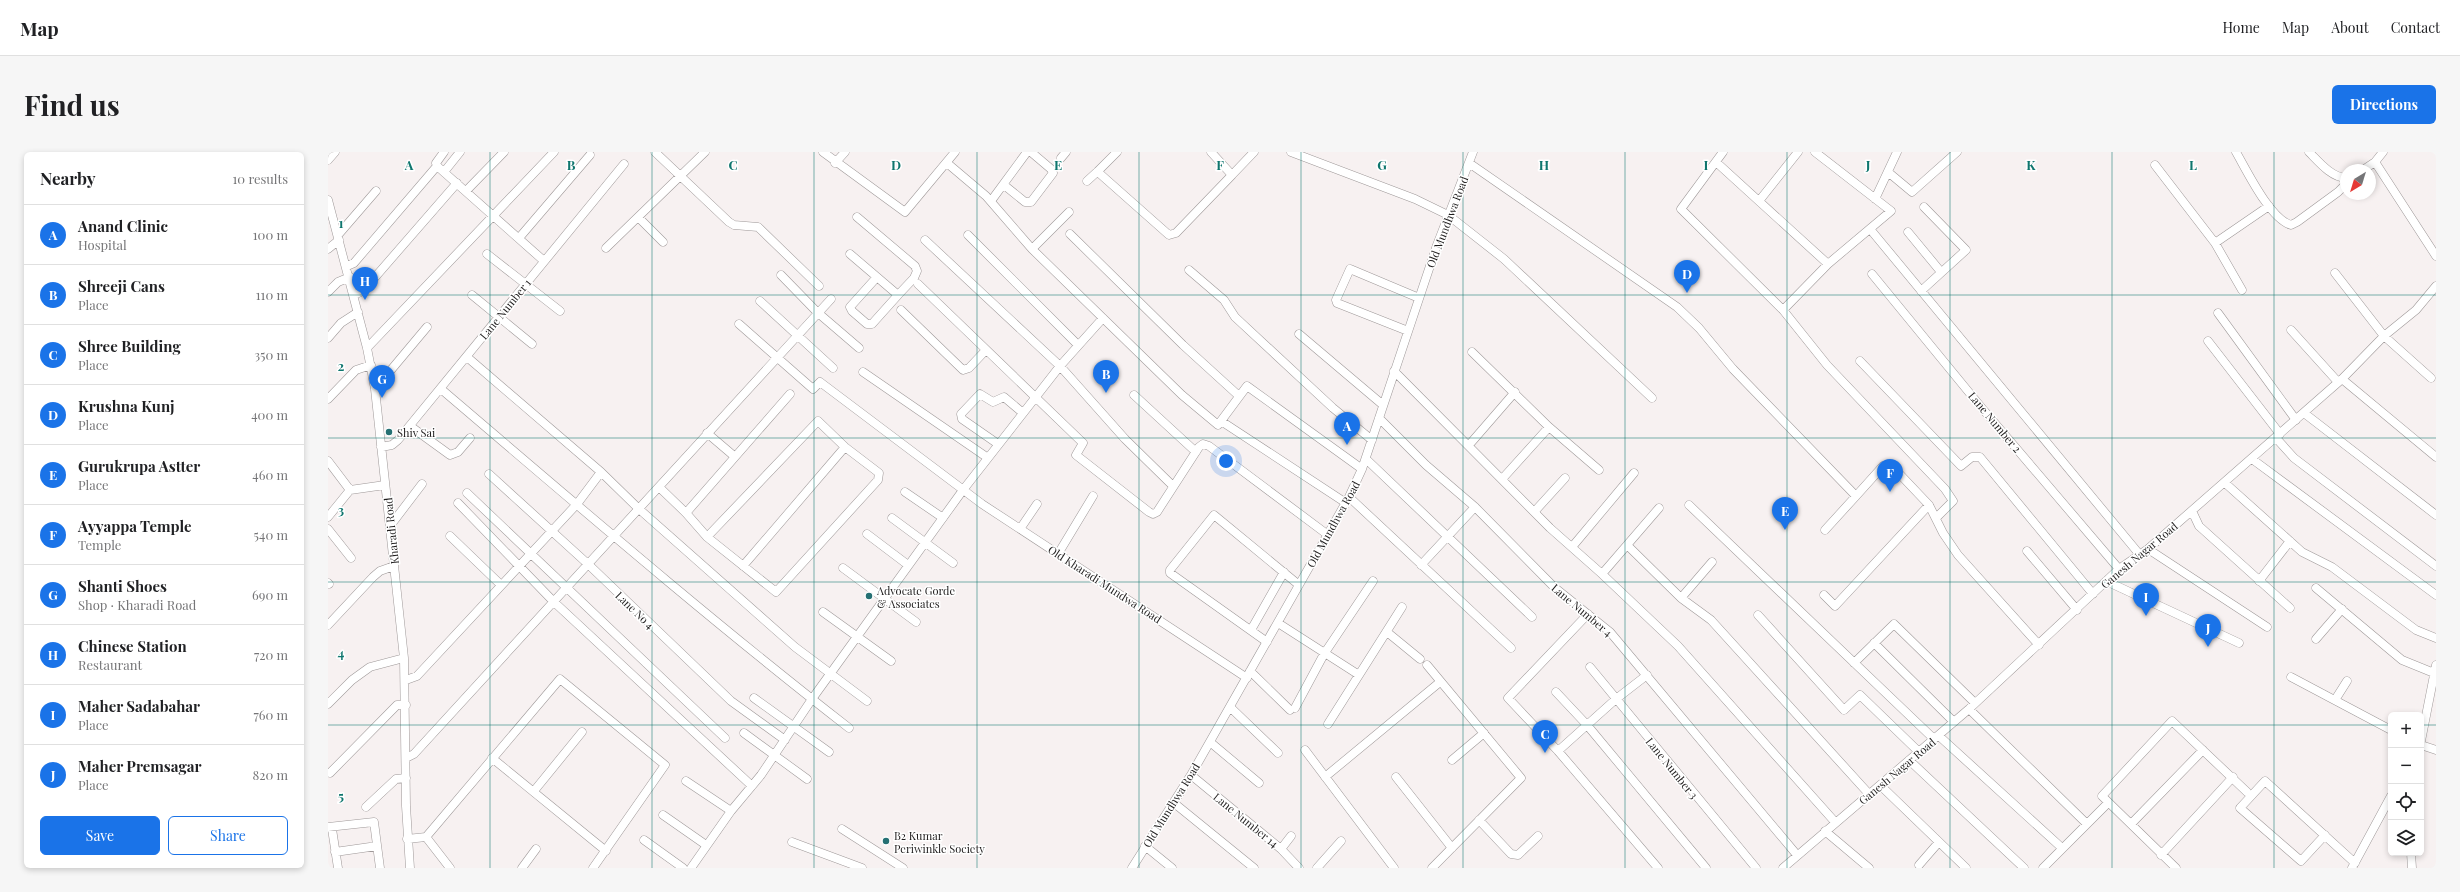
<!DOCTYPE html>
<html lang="en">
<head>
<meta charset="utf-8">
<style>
  :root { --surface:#fff; --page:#f6f6f6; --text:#202124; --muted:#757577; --line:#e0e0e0; --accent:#1a73e8 }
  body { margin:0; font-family:"Playfair Display",serif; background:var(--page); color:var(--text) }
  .controls { position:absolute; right:12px; bottom:12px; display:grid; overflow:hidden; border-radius:6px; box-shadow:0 2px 6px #0003 }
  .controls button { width:36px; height:36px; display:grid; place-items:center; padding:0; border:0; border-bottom:1px solid var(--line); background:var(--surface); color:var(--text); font:20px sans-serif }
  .compass { position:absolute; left:2012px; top:12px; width:36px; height:36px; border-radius:50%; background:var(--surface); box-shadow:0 2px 6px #0003; rotate:218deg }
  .you { position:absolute; left:898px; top:309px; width:14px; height:14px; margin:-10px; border:3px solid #fff; border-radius:50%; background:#1a73e8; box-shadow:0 0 0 6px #1a73e833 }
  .badge { display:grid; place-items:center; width:26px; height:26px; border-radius:50%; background:var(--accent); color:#fff; font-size:13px; font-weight:700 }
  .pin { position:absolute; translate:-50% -33px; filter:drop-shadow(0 1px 2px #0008) }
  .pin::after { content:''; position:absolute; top:21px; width:14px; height:12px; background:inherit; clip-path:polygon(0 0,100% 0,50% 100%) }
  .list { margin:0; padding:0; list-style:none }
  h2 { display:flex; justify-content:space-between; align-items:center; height:52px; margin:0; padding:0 16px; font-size:17px }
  h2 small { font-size:13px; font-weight:400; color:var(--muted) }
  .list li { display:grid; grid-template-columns:26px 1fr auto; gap:12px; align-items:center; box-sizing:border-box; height:60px; padding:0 16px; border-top:1px solid var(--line) }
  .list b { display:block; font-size:15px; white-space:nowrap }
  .list p { margin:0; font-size:13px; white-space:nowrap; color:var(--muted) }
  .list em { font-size:13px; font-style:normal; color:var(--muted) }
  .actions { display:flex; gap:8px; padding:12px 16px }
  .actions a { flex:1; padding:9px 0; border:1px solid var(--accent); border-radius:6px; text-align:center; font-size:14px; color:var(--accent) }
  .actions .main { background:var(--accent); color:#fff }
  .icon { flex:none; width:22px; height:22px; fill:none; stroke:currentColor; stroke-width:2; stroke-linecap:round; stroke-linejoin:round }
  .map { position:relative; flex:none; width:2108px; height:716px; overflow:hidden; border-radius:6px }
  header { display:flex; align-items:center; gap:24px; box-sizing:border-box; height:56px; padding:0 20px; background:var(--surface); border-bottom:1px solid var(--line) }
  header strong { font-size:19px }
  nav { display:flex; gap:22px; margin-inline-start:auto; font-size:14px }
  .intro { display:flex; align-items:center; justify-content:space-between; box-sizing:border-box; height:96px; padding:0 24px }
  h1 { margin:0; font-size:28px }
  .button { padding:10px 18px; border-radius:6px; background:var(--accent); color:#fff; font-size:14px; font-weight:700 }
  main { display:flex; gap:24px; padding:0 24px }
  aside { flex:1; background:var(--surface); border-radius:6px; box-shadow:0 2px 6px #0003 }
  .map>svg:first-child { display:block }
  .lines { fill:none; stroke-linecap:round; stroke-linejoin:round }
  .minor-casing { stroke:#9e9898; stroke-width:9 }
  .minor { stroke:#fff; stroke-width:8 }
  .grid { fill:none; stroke:#0f766e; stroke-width:1; stroke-opacity:0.55 }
  .poi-dot { fill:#257073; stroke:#fff; stroke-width:1.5 }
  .labels { text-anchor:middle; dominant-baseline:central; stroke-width:3; stroke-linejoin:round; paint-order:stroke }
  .street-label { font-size:11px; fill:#1e1c1c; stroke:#fff }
  .poi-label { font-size:11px; fill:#1e1c1c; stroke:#fff; text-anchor:start }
  .grid-label { font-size:13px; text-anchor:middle; font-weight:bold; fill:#0f766e; stroke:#fff; stroke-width:3; stroke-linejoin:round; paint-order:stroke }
</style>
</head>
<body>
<header>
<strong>Map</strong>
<nav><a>Home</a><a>Map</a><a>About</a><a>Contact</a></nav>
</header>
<div class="intro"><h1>Find us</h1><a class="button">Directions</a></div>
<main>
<aside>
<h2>Nearby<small>10 results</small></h2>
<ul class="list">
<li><span class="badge">A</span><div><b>Anand Clinic</b><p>Hospital</p></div><em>100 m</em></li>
<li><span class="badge">B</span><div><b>Shreeji Cans</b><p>Place</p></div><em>110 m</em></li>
<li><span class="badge">C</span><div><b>Shree Building</b><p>Place</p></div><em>350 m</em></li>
<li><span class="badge">D</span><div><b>Krushna Kunj</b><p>Place</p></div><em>400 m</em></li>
<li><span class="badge">E</span><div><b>Gurukrupa Astter</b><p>Place</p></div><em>460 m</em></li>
<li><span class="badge">F</span><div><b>Ayyappa Temple</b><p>Temple</p></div><em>540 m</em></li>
<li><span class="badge">G</span><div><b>Shanti Shoes</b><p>Shop · Kharadi Road</p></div><em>690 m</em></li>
<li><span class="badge">H</span><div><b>Chinese Station</b><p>Restaurant</p></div><em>720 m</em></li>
<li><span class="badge">I</span><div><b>Maher Sadabahar</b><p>Place</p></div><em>760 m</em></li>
<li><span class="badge">J</span><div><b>Maher Premsagar</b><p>Place</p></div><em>820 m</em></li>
</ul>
<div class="actions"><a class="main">Save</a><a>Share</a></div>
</aside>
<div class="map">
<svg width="2108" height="716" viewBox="0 0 2108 716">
  <rect width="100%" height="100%" fill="#f7f1f1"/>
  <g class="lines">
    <defs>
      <path id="minor" d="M 327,0 L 401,70 L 406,73 L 430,75 L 491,134
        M 495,0 L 577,60 L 627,0
        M 789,0 L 770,19 L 771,21 L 841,83 L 848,81 L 904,23
        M 883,0 L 904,23 L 926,0
        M 963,0 L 1087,47 L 1120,63 L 1176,107 L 1324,246
        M 1395,0 L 1353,57 L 1455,158 L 1499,213 L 1617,337 L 1625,349 L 1608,366
        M 1908,0 C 1919,19 1942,67 1963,73 L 1969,70 L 2010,40 L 2018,32
        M 1981,0 C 1991,10 2003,25 2018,26
        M 733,6 L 738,0
        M 0,8 L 7,0
        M 1388,10 L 1500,112
        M 2047,10 L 2055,0
        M 507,11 L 517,0
        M 619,11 L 658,44 L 704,97 L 854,243 L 890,273 L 919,234 L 1034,317
        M 1141,11 L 1349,155 L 1371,176 L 1405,217 L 1528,344 L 1555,314 L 1564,314 L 1601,353 L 1615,381 L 1630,403 L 1711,493
        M 1827,13 L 1887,91 L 1914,138
        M 109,14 L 216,109
        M 2035,18 L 2047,10 L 2108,104
        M 116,20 L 132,0
        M 1560,20 L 1584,40 L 1629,0
        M 759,29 L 770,19
        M 676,33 L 697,50 L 703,50 L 725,21 L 723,17 L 703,0
        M 138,39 L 176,0
        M 1547,47 L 1569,0
        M 0,48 L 39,196 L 47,237 L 76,506 L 78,654 L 82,716
        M 663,49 L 699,0
        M 1431,49 L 1470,0
        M 310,65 L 335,90
        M 1542,77 L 1812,403
        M 1580,80 L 1613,120
        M 742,82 L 855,193 L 911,244
        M 10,83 L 48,39
        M 640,83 L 750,193
        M 191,86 L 262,3
        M 597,88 L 732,214 L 797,287 L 845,334
        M 1887,91 L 1941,54
        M 278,96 L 377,0
        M 0,97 L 11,88
        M 704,97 L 741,60
        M 159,102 L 232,159
        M 522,102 L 570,143 L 586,126 L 589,119 L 587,114 L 529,65
        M 19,114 L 26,111 L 109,14 L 108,11 L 116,0
        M 861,118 L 896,148 L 907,165 L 1005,256 L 1044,288
        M 2007,121 L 2056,184 L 2103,226
        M 1544,122 L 1653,255 L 1791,417
        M 453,123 L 489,160 L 531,196
        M 549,125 L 522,155 L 524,159 L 539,172 L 544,172 L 570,143
        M 590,132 L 755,291 L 748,303 L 821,360 L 825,362 L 829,360 L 871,295 L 875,292 L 881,294 L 1000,383
        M 1593,139 L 1638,98 L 1596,55
        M 0,140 L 10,130 L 22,125
        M 26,143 L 35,139 L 129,31
        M 144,143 L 204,192
        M 432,149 L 505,216
        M 573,158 L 635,218 L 641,216 L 658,198
        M 1455,158 L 1500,112 L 1563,59 L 1487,0
        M 1890,161 L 1968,268
        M 411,172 L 485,237 L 492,230 L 654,352 L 919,526
        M 1963,178 L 2010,230
        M 1080,179 L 1009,151 L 1008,148 L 1022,117 L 1091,146
        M 971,182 L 1055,253
        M 0,186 L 13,171 L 30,160
        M 1880,189 L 1952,282
        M 39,196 L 226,0
        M 1144,200 L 1221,275 L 1271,318
        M 139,205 L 273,320 L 311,357 L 467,495 L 539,549
        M 1532,209 L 1633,314 L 1644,305 L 1652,305 L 1765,442
        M 1066,219 L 1222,376 L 1274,422 L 1350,494 L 1507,670
        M 535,220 L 660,306
        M 2014,227 L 2108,305
        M 47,237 L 99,175
        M 113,237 C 248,352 381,467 521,576
        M 806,243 L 868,300
        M 0,247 L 28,218 L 43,213
        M 1976,261 L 2108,363
        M 1051,266 L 1098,313 L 1147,355 L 1226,435 L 1282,480 L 1469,703
        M 893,269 L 1018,351
        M 82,274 L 122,303 L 130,300 L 142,286
        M 379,281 L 406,304
        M 1948,286 L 1966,306 L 2108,414
        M 670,292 L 634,267 L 633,262 L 652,242 L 665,250 L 676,245 L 695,261
        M 1141,293 L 1187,240
        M 53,295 L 64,293 L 70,288 L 296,12
        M 1038,307 L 1204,465
        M 1924,307 L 2108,443
        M 0,309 L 22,338
        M 161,322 L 261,413 L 403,549 L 457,588
        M 1175,326 L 1221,275
        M 1897,331 L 1974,400 L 2004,415 L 2088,478 L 2108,486
        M 331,335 L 358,361 L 379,385 L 448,440 L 550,328 L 551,321 L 517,295 L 490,269 L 379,385
        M 577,340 L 615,366
        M 139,341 L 397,586
        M 1021,345 L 1183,496
        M 130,351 L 226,450 L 424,634
        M 1361,353 L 1606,587
        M 1207,359 L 1237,326
        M 1864,359 L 1871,374 L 1962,456
        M 358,361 L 462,242
        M 0,365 L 22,338 L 57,333
        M 564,366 L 625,411
        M 62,374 L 94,332
        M 0,377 L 23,406
        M 692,377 L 709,352
        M 1497,378 L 1528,344
        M 539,382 L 580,413
        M 122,384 L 173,433
        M 1299,393 L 1353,446 L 1383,468 L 1541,642
        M 1244,395 L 1306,321
        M 1820,397 L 1939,475
        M 1699,399 L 1749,458
        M 730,402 L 765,344
        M 1093,413 L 1147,355
        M 415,414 L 517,295
        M 515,416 L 588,470
        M 1274,422 L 1331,356
        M 1778,429 L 1911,491
        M 1931,429 L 1962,389
        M 0,431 L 1,432
        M 1988,436 L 2074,508 L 2106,521
        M 1496,443 L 1507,454 L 1601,353
        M 1353,446 L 1384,410
        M 495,460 L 563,509
        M 1260,462 L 1180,546 L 1230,599 L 1330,716
        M 1430,463 L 1516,558 L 1532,543 L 1591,600
        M 950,471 L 1031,523
        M 0,473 L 45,425 L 52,419 L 66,414
        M 923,478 L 956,420
        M 1059,480 L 1092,507
        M 1988,487 L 2014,457
        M 939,490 L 842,421 L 842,418 L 886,363 L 971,433
        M 1546,491 L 1626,570
        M 1526,511 L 1566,472 L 1647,551
        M 1099,513 L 1193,626 L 1104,716
        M 1262,515 L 1428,716
        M 922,519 L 962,558
        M 1963,525 L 2063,578
        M 78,528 L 89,524 L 249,352 L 273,320
        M 1228,540 L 1259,573 L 1378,716
        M 426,546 L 501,600
        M 2007,548 L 2019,529
        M 0,552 L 24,528 L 42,515 L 76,506
        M 902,555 L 950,601
        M 967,556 L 996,502 L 1045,429
        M 1641,557 L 1759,672
        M 1000,572 L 1074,455
        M 416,581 L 479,627
        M 1611,584 L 1734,696
        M 2093,589 L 2108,513
        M 882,590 L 931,631
        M 2093,593 L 2108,598
        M 977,598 L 1066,716
        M 1230,599 L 1288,547 L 1319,523
        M 78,606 L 86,602 L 503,147
        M 164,606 L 278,699
        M 1124,608 L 1156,581
        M 1581,608 L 1696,716
        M 2,621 L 69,553 L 78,553
        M 863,623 L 953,697 L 971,716
        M 997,625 L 1112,530
        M 1068,625 L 1124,696
        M 358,629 L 403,659
        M 1552,633 L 1638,716
        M 206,639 L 254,580
        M 846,651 L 926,716
        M 38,655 L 68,627 L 78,626
        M 335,663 L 378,693
        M 1151,668 L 1183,702 L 1190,703 L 1210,684
        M 1803,672 L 1875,598
        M 0,675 L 46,670 L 52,716
        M 0,675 L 4,677 L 10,716
        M 514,677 L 575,716
        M 1497,679 L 1541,716
        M 1997,683 L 1973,709 L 1912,656 L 1937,629 L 2027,711
        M 98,685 L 122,716
        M 79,687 L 98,685 L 232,527 L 337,613 L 265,716
        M 316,688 L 355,716
        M 464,690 L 534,716
        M 817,694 L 844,716
        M 953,697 L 963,684
        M 7,700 L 49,694
        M 2083,701 L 2084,716
        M 1833,703 L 1905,625
        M 1591,713 L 1611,690
        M 194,716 L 208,697
        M 363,716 L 403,659 L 433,623 L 484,547 L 635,338 L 732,214 L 775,166
        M 804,716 L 863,623 L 1021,345 L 1034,317 L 1109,93 L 1145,0
        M 989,716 L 1013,689
        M 1455,716 L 1641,557 L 1791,417 L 1820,397 L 2014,227 L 2056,184 L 2088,158 L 2108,134
        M 1715,716 L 1780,651
        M 1848,716 L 1774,644 L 1844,569 L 1919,640
        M 2024,716 L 2063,644"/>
    </defs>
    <!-- minor casing -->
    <use href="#minor" class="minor-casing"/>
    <!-- minor -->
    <use href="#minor" class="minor"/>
  </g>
  <!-- grid -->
  <path class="grid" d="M 162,0 L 162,716M 324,0 L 324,716M 486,0 L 486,716M 649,0 L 649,716M 811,0 L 811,716M 973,0 L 973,716M 1135,0 L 1135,716M 1297,0 L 1297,716M 1459,0 L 1459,716M 1622,0 L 1622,716M 1784,0 L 1784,716M 1946,0 L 1946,716M 0,143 L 2108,143M 0,286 L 2108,286M 0,430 L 2108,430M 0,573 L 2063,573M 2093,573 L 2108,573"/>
  <!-- markers -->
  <g class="poi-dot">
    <circle cx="61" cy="280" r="4"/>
    <circle cx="541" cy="444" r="4"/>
    <circle cx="558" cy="689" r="4"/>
  </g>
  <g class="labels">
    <!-- street labels -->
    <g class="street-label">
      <text transform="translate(1119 70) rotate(-69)">Old Mundhwa Road</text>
      <text transform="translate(177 157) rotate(-51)">Lane Number 1</text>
      <text transform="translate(1667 270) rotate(50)">Lane Number 2</text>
      <text transform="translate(1005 372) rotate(-61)">Old Mundhwa Road</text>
      <text transform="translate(63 379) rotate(-96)">Kharadi Road</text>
      <text transform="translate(1811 403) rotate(-40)">Ganesh Nagar Road</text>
      <text transform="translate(777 432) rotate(33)">Old Kharadi Mundwa Road</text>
      <text transform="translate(307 458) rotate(44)">Lane No 4</text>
      <text transform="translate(1254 458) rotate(40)">Lane Number 4</text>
      <text transform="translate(1344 616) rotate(51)">Lane Number 3</text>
      <text transform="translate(1569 619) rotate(-40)">Ganesh Nagar Road</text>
      <text transform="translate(843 653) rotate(-58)">Old Mundhwa Road</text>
      <text transform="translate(918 668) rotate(39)">Lane Number 14</text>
    </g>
    <!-- poi labels -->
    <g class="poi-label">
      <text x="69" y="280">Shiv Sai</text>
      <text x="549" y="438">Advocate Gorde<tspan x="549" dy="13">&amp; Associates</tspan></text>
      <text x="566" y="683">B2 Kumar<tspan x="566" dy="13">Periwinkle Society</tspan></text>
    </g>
  </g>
  <g class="grid-label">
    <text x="81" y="18">A</text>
    <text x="243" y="18">B</text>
    <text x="405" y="18">C</text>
    <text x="568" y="18">D</text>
    <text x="730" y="18">E</text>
    <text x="892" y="18">F</text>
    <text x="1054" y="18">G</text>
    <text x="1216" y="18">H</text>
    <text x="1378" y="18">I</text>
    <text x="1540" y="18">J</text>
    <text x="1703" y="18">K</text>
    <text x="1865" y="18">L</text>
    <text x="13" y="76">1</text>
    <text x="13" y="219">2</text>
    <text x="13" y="363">3</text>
    <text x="13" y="506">4</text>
    <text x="13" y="649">5</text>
  </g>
</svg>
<div class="controls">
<button>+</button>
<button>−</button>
<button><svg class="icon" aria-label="locate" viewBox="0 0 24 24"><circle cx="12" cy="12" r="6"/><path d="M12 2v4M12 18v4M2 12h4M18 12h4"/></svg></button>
<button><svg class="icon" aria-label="layers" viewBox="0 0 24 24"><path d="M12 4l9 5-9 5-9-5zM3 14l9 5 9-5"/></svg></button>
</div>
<svg class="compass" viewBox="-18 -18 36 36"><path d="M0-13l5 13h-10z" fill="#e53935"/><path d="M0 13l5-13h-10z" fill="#757577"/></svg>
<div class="you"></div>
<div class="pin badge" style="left:1019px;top:293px">A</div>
<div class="pin badge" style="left:778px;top:241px">B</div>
<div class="pin badge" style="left:1217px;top:601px">C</div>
<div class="pin badge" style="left:1359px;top:141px">D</div>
<div class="pin badge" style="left:1457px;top:378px">E</div>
<div class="pin badge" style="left:1562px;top:340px">F</div>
<div class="pin badge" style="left:54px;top:246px">G</div>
<div class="pin badge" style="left:37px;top:148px">H</div>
<div class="pin badge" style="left:1818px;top:464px">I</div>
<div class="pin badge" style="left:1880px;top:495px">J</div>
</div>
</main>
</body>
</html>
